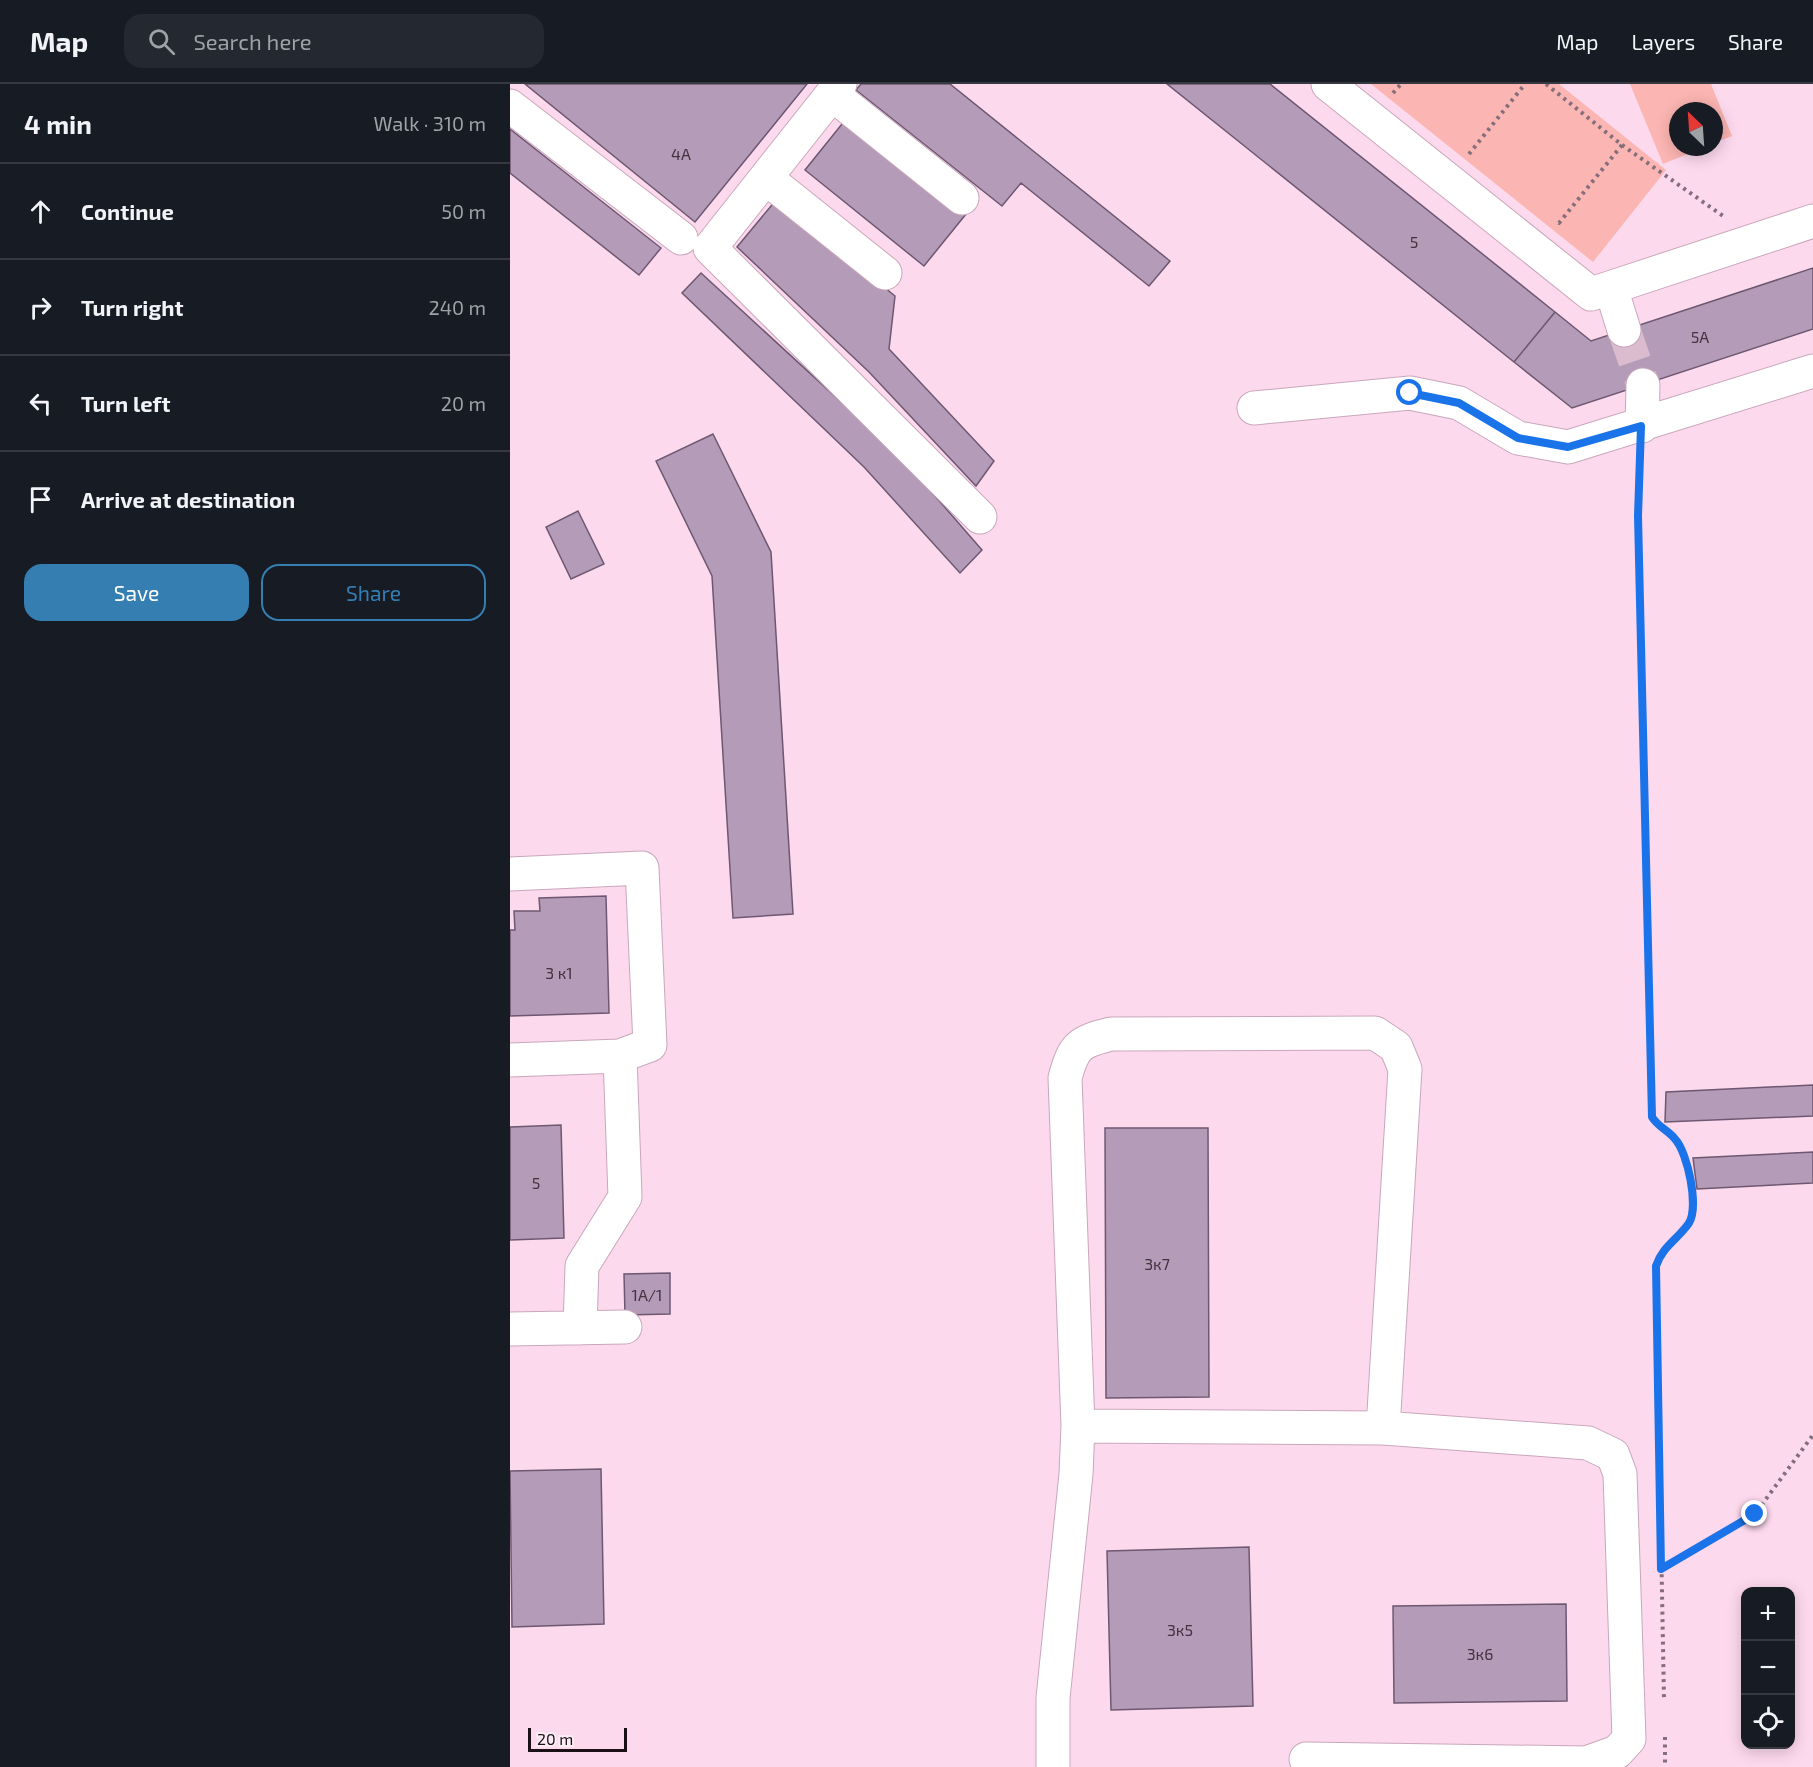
<!DOCTYPE html>
<html lang="en">
<head>
<meta charset="utf-8">
<style>
  :root { --surface:#171b24; --page:#242831; --text:#f1f3f6; --muted:#9ea1a6; --line:#363941; --accent:#357eb2 }
  body { margin:0; font-family:"Exo 2",sans-serif; background:var(--page); color:var(--text) }
  .controls { position:absolute; right:18px; bottom:18px; display:grid; overflow:hidden; border-radius:12px; box-shadow:0 3px 15px #0003 }
  .controls button { width:54px; height:54px; display:grid; place-items:center; padding:0; border:0; border-bottom:2px solid var(--line); background:var(--surface); color:var(--text); font:30px sans-serif }
  .compass { position:absolute; left:1159px; top:18px; width:54px; height:54px; border-radius:50%; background:var(--surface); box-shadow:0 3px 15px #0003; rotate:335deg }
  .scale { position:absolute; left:18px; bottom:15px; width:99px; box-sizing:border-box; padding-left:6px; border:3px solid #1c1017; border-top:0; font-size:16px; line-height:21px; white-space:nowrap; color:#1c1017; -webkit-text-stroke:4px #fcedf5; paint-order:stroke }
  .stop { position:absolute; width:18px; height:18px; margin:-14px; border:4px solid #1a73e8; border-radius:50%; background:#fff }
  .stop.end { background:#1a73e8; border-color:#fff; box-shadow:0 2px 6px #0008 }
  .list { margin:0; padding:0; list-style:none }
  h2 { display:flex; justify-content:space-between; align-items:center; height:78px; margin:0; padding:0 24px; font-size:26px }
  h2 small { font-size:20px; font-weight:400; color:var(--muted) }
  .list li { display:grid; grid-template-columns:39px 1fr auto; gap:18px; align-items:center; box-sizing:border-box; height:96px; padding:0 24px; border-top:2px solid var(--line) }
  .list b { display:block; font-size:22px; white-space:nowrap }
  .list em { font-size:20px; font-style:normal; color:var(--muted) }
  .actions { display:flex; gap:12px; padding:18px 24px }
  .actions a { flex:1; padding:14px 0; border:2px solid var(--accent); border-radius:18px; text-align:center; font-size:21px; color:var(--accent) }
  .actions .main { background:var(--accent); color:#fff }
  .icon { flex:none; width:33px; height:33px; fill:none; stroke:currentColor; stroke-width:2; stroke-linecap:round; stroke-linejoin:round }
  .map { position:relative; flex:none; width:1303px; height:1683px; overflow:hidden }
  header { display:flex; align-items:center; gap:36px; box-sizing:border-box; height:84px; padding:0 30px; background:var(--surface); border-bottom:2px solid var(--line) }
  header strong { font-size:28px }
  nav { display:flex; gap:33px; margin-inline-start:auto; font-size:21px }
  .search { width:420px; height:54px; background:var(--page); display:flex; align-items:center; gap:15px; box-sizing:border-box; padding:0 21px; border-radius:18px; color:var(--muted); font-size:22px }
  main { display:flex }
  aside { flex:1; background:var(--surface) }
  .map>svg:first-child { display:block }
  .green { fill:#fbb5b2 }
  .building { fill:#b49bb7; stroke:#6e5871; stroke-width:1.5 }
  .lines { fill:none; stroke-linecap:round; stroke-linejoin:round }
  .minor-tunnel { stroke:#dbbbce; stroke-width:33; stroke-dasharray:33 16; stroke-linecap:butt }
  .minor-casing { stroke:#c9a7bb; stroke-width:35 }
  .path { stroke:#856e7b; stroke-width:4; stroke-dasharray:3 4.5; stroke-linecap:butt }
  .minor { stroke:#fff; stroke-width:33 }
  .route { stroke:#1a73e8; stroke-width:8 }
  .labels { text-anchor:middle; dominant-baseline:central; stroke-width:4.5; stroke-linejoin:round; paint-order:stroke }
  .number-label { font-size:16px; fill:#42333f }
</style>
</head>
<body>
<header>
<strong>Map</strong>
<div class="search"><svg class="icon" aria-label="search" viewBox="0 0 24 24"><circle cx="10" cy="10" r="6"/><path d="M15 15l6 6"/></svg>Search here</div>
<nav><a>Map</a><a>Layers</a><a>Share</a></nav>
</header>
<main>
<aside>
<h2>4 min<small>Walk · 310 m</small></h2>
<ul class="list">
<li><svg class="icon" aria-label="ahead" viewBox="0 0 24 24"><path d="M12 20V5M6 11l6-6 6 6"/></svg><div><b>Continue</b></div><em>50 m</em></li>
<li><svg class="icon" aria-label="right" viewBox="0 0 24 24"><path d="M7 20v-9h11M14 6l5 5-5 5"/></svg><div><b>Turn right</b></div><em>240 m</em></li>
<li><svg class="icon" aria-label="left" viewBox="0 0 24 24"><path d="M17 20v-9H6M10 6l-5 5 5 5"/></svg><div><b>Turn left</b></div><em>20 m</em></li>
<li><svg class="icon" aria-label="arrive" viewBox="0 0 24 24"><path d="M6 21V4h12l-3 4 3 4H6"/></svg><div><b>Arrive at destination</b></div></li>
</ul>
<div class="actions"><a class="main">Save</a><a>Share</a></div>
</aside>
<div class="map">
<svg width="1303" height="1683" viewBox="0 0 1303 1683">
  <rect width="100%" height="100%" fill="#fdd9ee"/>
  <!-- green -->
  <path class="green" d="M 861,0 L 1049,0 L 1156,86 L 1083,178 Z
    M 1120,0 L 1201,0 L 1222,52 L 1204,59 L 1204,27 L 1168,27 L 1168,63 L 1195,63 L 1153,80 Z"/>
  <!-- building -->
  <path class="building" d="M 15,0 L 297,0 L 185,138 Z
    M 351,0 L 440,0 L 660,177 L 639,202 L 511,99 L 492,122 L 346,6 Z
    M 657,0 L 760,0 L 1045,228 L 1004,278 Z
    M 336,35 L 456,130 L 414,182 L 295,86 Z
    M 0,45 L 151,164 L 129,191 L 0,89 Z
    M 266,116 L 385,212 L 379,265 L 484,377 L 466,402 L 359,288 L 227,163 Z
    M 1303,184 L 1303,245 L 1062,324 L 1004,278 L 1045,228 L 1081,257 Z
    M 191,189 L 392,374 L 472,466 L 450,489 L 354,383 L 172,209 Z
    M 203,350 L 261,468 L 283,830 L 223,834 L 202,492 L 146,377 Z
    M 68,427 L 94,480 L 61,495 L 36,443 Z
    M 96,812 L 99,929 L 0,932 L 0,846 L 5,846 L 4,827 L 30,827 L 29,814 Z
    M 1303,1001 L 1303,1032 L 1155,1038 L 1156,1008 Z
    M 51,1041 L 54,1154 L 0,1156 L 0,1043 Z
    M 595,1044 L 698,1044 L 699,1313 L 596,1314 Z
    M 1303,1068 L 1303,1099 L 1187,1105 L 1183,1074 Z
    M 160,1189 L 160,1230 L 115,1231 L 114,1190 Z
    M 91,1385 L 94,1540 L 2,1543 L 0,1387 Z
    M 739,1463 L 743,1622 L 601,1626 L 597,1467 Z
    M 1056,1520 L 1057,1617 L 884,1619 L 883,1522 Z"/>
  <g class="lines">
    <!-- minor-tunnel -->
    <path class="minor-tunnel" d="M 1114,246 L 1133,301"/>
    <defs>
      <path id="minor" d="M 330,0 L 200,164 L 470,433
        M 818,0 L 1081,210 L 1303,137
        M 322,10 L 452,114
        M 0,22 L 171,154
        M 256,94 L 375,189
        M 1101,204 L 1114,246
        M 744,324 L 900,309 L 949,319 L 1008,354 L 1058,363 L 1303,287
        M 1132,342 L 1133,301
        M 0,790 L 132,784 L 140,961 L 110,972 L 0,976
        M 70,1244 L 72,1182 L 115,1113 L 110,972
        M 0,1245 L 115,1243
        M 568,1342 L 873,1344 L 1078,1359 L 1103,1371 L 1110,1390 L 1119,1655 L 1107,1668 L 1076,1679 L 796,1675
        M 543,1683 L 543,1614 L 566,1390 L 568,1342 L 555,994 C 564,961 569,958 601,950 L 865,949 L 886,963 L 895,985 L 873,1344"/>
    </defs>
    <!-- minor casing -->
    <use href="#minor" class="minor-casing"/>
    <!-- path -->
    <path class="path" d="M 1036,0 L 1112,61 L 1049,139 L 1046,137
      M 883,9 L 891,0
      M 1112,61 L 1213,132
      M 959,70 L 1015,0
      M 1130,376 L 1128,432 L 1142,1033 C 1148,1043 1157,1046 1165,1055 C 1178,1069 1189,1123 1179,1139 C 1168,1155 1152,1163 1146,1182 L 1154,1616
      M 1151,1485 L 1245,1430 L 1303,1351
      M 1155,1653 L 1155,1683"/>
    <!-- minor -->
    <use href="#minor" class="minor"/>
  </g>
  <g class="lines">
    <!-- route -->
    <path class="route" d="M 900,309 L 949,319 L 1008,354 L 1058,363 L 1131,342 L 1128,432 L 1142,1033 C 1148,1043 1158,1046 1165,1055 C 1178,1069 1189,1123 1179,1139 C 1168,1155 1152,1163 1146,1182 L 1151,1485 L 1245,1430"/>
  </g>
  <g class="labels">
    <!-- number labels -->
    <g class="number-label">
      <text x="171" y="69">4А</text>
      <text x="904" y="157">5</text>
      <text x="1190" y="252">5А</text>
      <text x="49" y="888">3 к1</text>
      <text x="26" y="1098">5</text>
      <text x="647" y="1179">3к7</text>
      <text x="137" y="1210">1А/1</text>
      <text x="670" y="1545">3к5</text>
      <text x="970" y="1569">3к6</text>
    </g>
  </g>
</svg>
<div class="controls">
<button>+</button>
<button>−</button>
<button><svg class="icon" aria-label="locate" viewBox="0 0 24 24"><circle cx="12" cy="12" r="6"/><path d="M12 2v4M12 18v4M2 12h4M18 12h4"/></svg></button>
</div>
<svg class="compass" viewBox="-18 -18 36 36"><path d="M0-13l5 13h-10z" fill="#e53935"/><path d="M0 13l5-13h-10z" fill="#9ea1a6"/></svg>
<div class="scale">20 m</div>
<div class="stop" style="left:900px;top:309px"></div>
<div class="stop end" style="left:1245px;top:1430px"></div>
</div>
</main>
</body>
</html>
